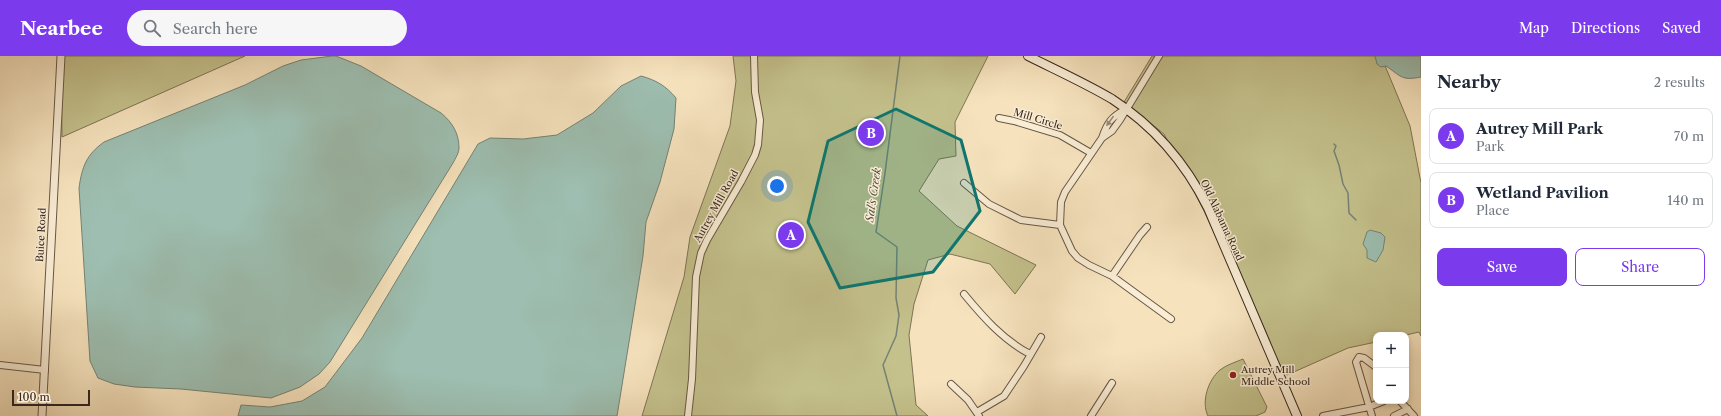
<!DOCTYPE html>
<html lang="en">
<head>
<meta charset="utf-8">
<style>
  :root { --surface:#fff; --page:#f6f6f7; --text:#1f2937; --muted:#747a83; --line:#e0e1e3; --accent:#7c3aed }
  body { margin:0; font-family:"Libre Caslon Text",serif; background:var(--page); color:var(--text) }
  .controls { position:absolute; right:12px; bottom:12px; display:grid; overflow:hidden; border-radius:8px; box-shadow:0 2px 6px #0003 }
  .controls button { width:36px; height:36px; display:grid; place-items:center; padding:0; border:0; border-bottom:1px solid var(--line); background:var(--surface); color:var(--text); font:20px sans-serif }
  .scale { position:absolute; left:12px; bottom:10px; width:78px; box-sizing:border-box; padding-left:4px; border:2px solid #3a281d; border-top:0; font-size:11px; line-height:14px; white-space:nowrap; color:#3a281d; -webkit-text-stroke:3px #f9edd5; paint-order:stroke }
  .you { position:absolute; left:777px; top:130px; width:14px; height:14px; margin:-10px; border:3px solid #fff; border-radius:50%; background:#1a73e8; box-shadow:0 0 0 6px #1a73e833 }
  .badge { display:grid; place-items:center; width:26px; height:26px; border-radius:50%; background:var(--accent); color:#fff; font-size:13px; font-weight:700 }
  .pin { position:absolute; translate:-50% -50%; border:2px solid #fff; box-shadow:0 1px 4px #0006 }
  .list { margin:0; padding:0; list-style:none }
  h2 { display:flex; justify-content:space-between; align-items:center; height:52px; margin:0; padding:0 16px; font-size:17px }
  h2 small { font-size:13px; font-weight:400; color:var(--muted) }
  .list li { display:grid; grid-template-columns:26px 1fr auto; gap:12px; align-items:center; box-sizing:border-box; height:56px; margin:0 8px 8px; padding:0 8px; border:1px solid var(--line); border-radius:8px }
  .list b { display:block; font-size:15px; white-space:nowrap }
  .list p { margin:0; font-size:13px; white-space:nowrap; color:var(--muted) }
  .list em { font-size:13px; font-style:normal; color:var(--muted) }
  .actions { display:flex; gap:8px; padding:12px 16px }
  .actions a { flex:1; padding:9px 0; border:1px solid var(--accent); border-radius:8px; text-align:center; font-size:14px; color:var(--accent) }
  .actions .main { background:var(--accent); color:#fff }
  .icon { flex:none; width:22px; height:22px; fill:none; stroke:currentColor; stroke-width:2; stroke-linecap:round; stroke-linejoin:round }
  .map { position:relative; flex:none; width:1421px; height:360px; overflow:hidden }
  header { display:flex; align-items:center; gap:24px; box-sizing:border-box; height:56px; padding:0 20px; background:var(--accent); color:#fff }
  header strong { font-size:19px }
  nav { display:flex; gap:22px; margin-inline-start:auto; font-size:14px }
  .search { width:280px; height:36px; background:var(--page); display:flex; align-items:center; gap:10px; box-sizing:border-box; padding:0 14px; border-radius:22px; color:var(--muted); font-size:15px }
  main { display:flex }
  aside { flex:1; background:var(--surface) }
  .map>svg:first-child { display:block }
  .green { fill:#c4c18c; stroke:#7f7454 }
  .water { fill:#9dbeb0; stroke:#758275 }
  .lines { fill:none; stroke-linecap:round; stroke-linejoin:round }
  .stream { stroke:#758275; stroke-width:1.5 }
  .minor-casing { stroke:#695745; stroke-width:8 }
  .tertiary-casing { stroke:#695745; stroke-width:9 }
  .secondary-casing { stroke:#3a281d; stroke-width:10 }
  .minor { stroke:#f9edd5; stroke-width:6 }
  .tertiary { stroke:#f9edd5; stroke-width:7 }
  .secondary { stroke:#f9edd5; stroke-width:8 }
  .oneway { fill:#9a8a79 }
  .marked { fill:#0f766e; fill-opacity:0.2; stroke:#0f766e; stroke-width:3; stroke-linejoin:round }
  .poi-dot { fill:#8f2418; stroke:#f9edd5; stroke-width:1.5 }
  .labels { text-anchor:middle; dominant-baseline:central; stroke-width:3; stroke-linejoin:round; paint-order:stroke }
  .street-label { font-size:10px; fill:#3a281d; stroke:#f9edd5 }
  .poi-label { font-size:10px; fill:#3a281d; stroke:#f9edd5; text-anchor:start }
  .water-label { font-size:11px; font-style:italic; fill:#534e42; stroke:#f9edd5 }
</style>
</head>
<body>
<header>
<strong>Nearbee</strong>
<div class="search"><svg class="icon" aria-label="search" viewBox="0 0 24 24"><circle cx="10" cy="10" r="6"/><path d="M15 15l6 6"/></svg>Search here</div>
<nav><a>Map</a><a>Directions</a><a>Saved</a></nav>
</header>
<main>
<div class="map">
<svg width="1421" height="360" viewBox="0 0 1421 360">
  <rect width="100%" height="100%" fill="#f6e3be"/>
  <filter id="stains"><feTurbulence type="fractalNoise" baseFrequency=".005" numOctaves="4"/><feColorMatrix values="0 0 0 0 .2 0 0 0 0 .09 0 0 0 0 .02 0 0 0 .5 -.17"/></filter>
  <radialGradient id="worn" r=".72"><stop offset=".6" stop-color="#630" stop-opacity="0"/><stop offset="1" stop-color="#630" stop-opacity=".3"/></radialGradient>
  <!-- green -->
  <path class="green" d="M 61,0 L 245,0 L 62,81 Z
    M 733,0 L 988,0 L 955,66 L 956,100 L 939,103 L 919,135 L 957,170 L 1036,209 L 1015,238 L 990,208 L 950,198 L 928,204 L 914,248 L 909,279 L 916,349 L 928,360 L 642,360 L 684,221 L 690,181 L 730,70 L 736,25 Z
    M 1152,0 L 1381,0 L 1410,70 L 1421,127 L 1421,280 L 1419,276 L 1406,279 L 1376,279 L 1376,286 L 1348,292 L 1287,319 L 1264,285 L 1204,155 L 1164,78 L 1124,46 Z
    M 1243,303 L 1267,351 L 1265,356 L 1256,360 L 1208,360 C 1201,346 1208,324 1220,314 C 1226,309 1236,306 1243,303 Z"/>
  <!-- water -->
  <path class="water" d="M 332,0 L 336,0 L 361,10 L 441,57 C 452,66 459,77 459,92 C 459,97 455,103 453,107 L 330,306 L 319,318 L 300,331 L 271,342 L 181,333 L 135,331 L 114,328 L 98,322 L 90,305 L 79,132 C 82,111 86,99 104,86 L 245,29 L 283,10 L 301,4 Z
    M 1375,0 L 1421,0 L 1421,21 C 1401,25 1401,20 1386,10 L 1381,11 L 1377,8 Z
    M 641,20 C 656,24 666,30 676,42 L 674,73 L 660,126 L 646,166 L 643,200 L 617,360 L 238,360 L 241,349 L 270,351 L 302,345 L 325,331 L 362,282 L 478,88 L 490,82 L 523,83 L 557,79 L 593,57 L 621,30 Z
    M 1370,174 L 1381,177 L 1385,181 L 1383,194 L 1376,206 L 1367,202 L 1367,194 L 1363,188 L 1367,176 Z"/>
  <g class="lines">
    <!-- stream -->
    <path class="stream" d="M 1334,88 L 1336,90 L 1334,95 L 1339,109 L 1343,128 L 1348,137 L 1349,157 L 1356,164
      M 897,360 L 883,309 L 896,280 L 899,259 L 896,242 L 897,191 L 876,176 L 885,117 L 900,0"/>
    <defs>
      <path id="minor" d="M 1159,0 L 1120,64 L 1112,75 L 1102,82 L 1065,136 L 1061,146 L 1060,169 L 1072,195 L 1078,202 L 1089,209 L 1112,220 L 1171,263
        M 999,62 L 1014,65 L 1060,79 L 1091,97
        M 1102,82 C 1107,67 1111,61 1126,53
        M 964,127 L 989,148 L 1021,164 L 1060,169
        M 1112,220 L 1140,179 L 1147,171
        M 964,238 C 983,261 1003,284 1030,298
        M 0,309 L 45,314
        M 951,328 L 968,344 L 979,360
        M 1400,345 L 1414,360
        M 977,356 L 1004,340 L 1024,310 L 1041,281
        M 688,360 L 692,323 L 696,221 L 701,197 L 707,184 L 741,126 L 755,99 L 758,89 L 760,64 L 755,36 L 754,0
        M 1091,360 L 1112,327
        M 1323,360 L 1369,351 L 1384,345
        M 1372,360 L 1356,306 L 1359,301 L 1364,302 L 1376,311
        M 1394,360 L 1408,353"/>
      <path id="tertiary" d="M 42,360 L 61,0"/>
      <path id="secondary" d="M 1028,0 C 1056,14 1085,27 1112,43 C 1154,70 1186,108 1208,152 L 1297,360"/>
    </defs>
    <!-- minor casing -->
    <use href="#minor" class="minor-casing"/>
    <!-- tertiary casing -->
    <use href="#tertiary" class="tertiary-casing"/>
    <!-- secondary casing -->
    <use href="#secondary" class="secondary-casing"/>
    <!-- minor -->
    <use href="#minor" class="minor"/>
    <!-- tertiary -->
    <use href="#tertiary" class="tertiary"/>
    <!-- secondary -->
    <use href="#secondary" class="secondary"/>
  </g>
  <!-- one-way arrows -->
  <defs><path id="oneway-solid" d="M-6-.8H1V-3.2L6.5 0L1 3.2V.8H-6Z"/></defs>
  <use class="oneway" href="#oneway-solid" transform="translate(1110 65) rotate(126)"/>
  <!-- marked area -->
  <path class="marked" d="M 896,53 L 961,84 L 980,155 L 933,216 L 840,232 L 808,166 L 828,85 Z"/>
  <!-- markers -->
  <circle class="poi-dot" cx="1233" cy="319" r="4"/>
  <g class="labels">
    <!-- street labels -->
    <g class="street-label">
      <text transform="translate(1038 63) rotate(17)">Mill Circle</text>
      <text transform="translate(716 150) rotate(-61)">Autrey Mill Road</text>
      <text transform="translate(1222 164) rotate(65)">Old Alabama Road</text>
      <text transform="translate(41 179) rotate(-87)">Buice Road</text>
    </g>
    <!-- poi labels -->
    <g class="poi-label">
      <text x="1241" y="313">Autrey Mill<tspan x="1241" dy="12">Middle School</tspan></text>
    </g>
    <!-- water labels -->
    <g class="water-label">
      <text transform="translate(873 139) rotate(-82)">Sal's Creek</text>
    </g>
  </g>
  <rect width="100%" height="100%" filter="url(#stains)"/>
  <rect width="100%" height="100%" fill="url(#worn)"/>
</svg>
<div class="controls">
<button>+</button>
<button>−</button>
</div>
<div class="scale">100 m</div>
<div class="you"></div>
<div class="pin badge" style="left:791px;top:179px">A</div>
<div class="pin badge" style="left:871px;top:77px">B</div>
</div>
<aside>
<h2>Nearby<small>2 results</small></h2>
<ul class="list">
<li><span class="badge">A</span><div><b>Autrey Mill Park</b><p>Park</p></div><em>70 m</em></li>
<li><span class="badge">B</span><div><b>Wetland Pavilion</b><p>Place</p></div><em>140 m</em></li>
</ul>
<div class="actions"><a class="main">Save</a><a>Share</a></div>
</aside>
</main>
</body>
</html>
